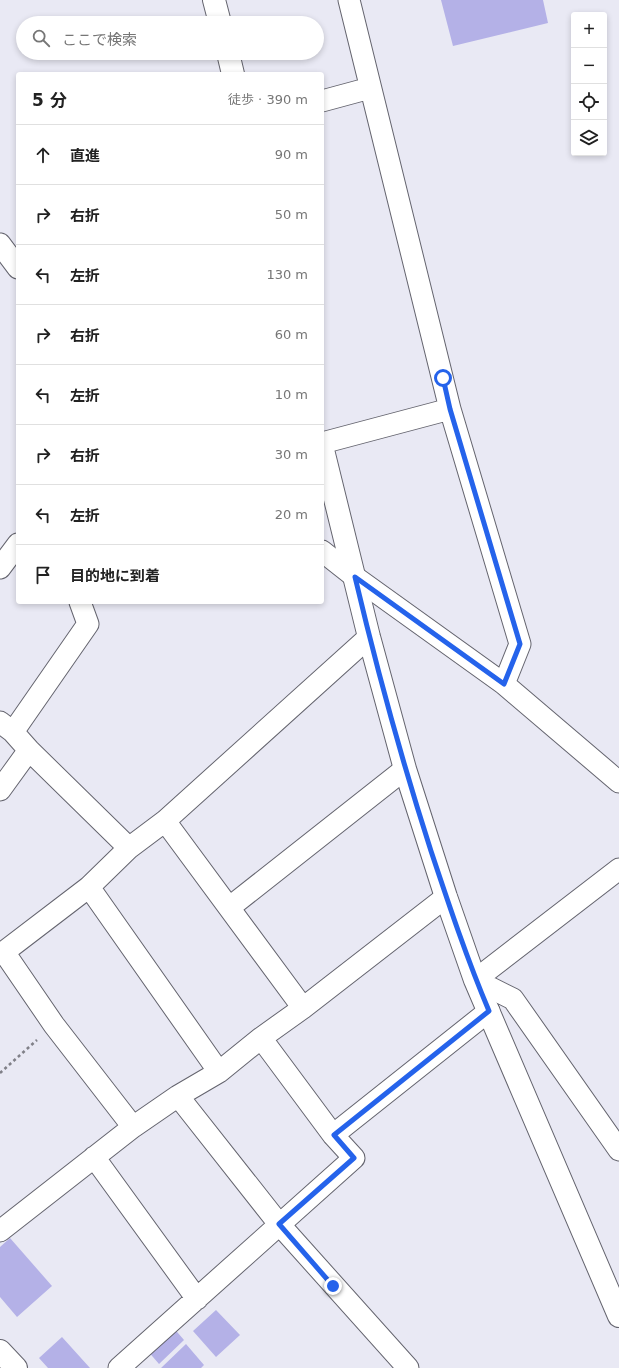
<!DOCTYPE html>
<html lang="ja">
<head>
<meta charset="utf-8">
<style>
  :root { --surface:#fff; --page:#f6f6f6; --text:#222; --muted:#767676; --line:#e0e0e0 }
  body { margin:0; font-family:"DejaVu Sans","Noto Sans JP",sans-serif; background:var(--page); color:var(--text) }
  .controls { position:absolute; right:12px; top:12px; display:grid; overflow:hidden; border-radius:4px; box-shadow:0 2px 6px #0003 }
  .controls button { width:36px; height:36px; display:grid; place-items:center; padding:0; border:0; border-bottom:1px solid var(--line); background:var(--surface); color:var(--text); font:20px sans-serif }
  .stop { position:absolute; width:12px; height:12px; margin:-9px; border:3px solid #2563eb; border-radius:50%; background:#fff }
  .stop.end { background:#2563eb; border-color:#fff; box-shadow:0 1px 4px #0008 }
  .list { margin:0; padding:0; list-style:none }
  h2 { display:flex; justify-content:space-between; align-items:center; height:52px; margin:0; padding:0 16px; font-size:17px }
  h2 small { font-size:13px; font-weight:400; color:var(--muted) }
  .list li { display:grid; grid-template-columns:26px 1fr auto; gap:12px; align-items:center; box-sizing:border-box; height:60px; padding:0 16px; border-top:1px solid var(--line) }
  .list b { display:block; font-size:15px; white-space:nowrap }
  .list em { font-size:13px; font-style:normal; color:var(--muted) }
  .icon { flex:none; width:22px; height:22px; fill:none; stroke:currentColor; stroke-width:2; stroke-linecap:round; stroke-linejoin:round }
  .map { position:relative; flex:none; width:619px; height:1368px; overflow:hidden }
  .search { position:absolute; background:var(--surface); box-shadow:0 2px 6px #0003; left:16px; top:16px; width:308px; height:44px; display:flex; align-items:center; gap:10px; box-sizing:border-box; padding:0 14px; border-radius:22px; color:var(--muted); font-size:15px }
  .panel { position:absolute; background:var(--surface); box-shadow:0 2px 6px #0003; left:16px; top:72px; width:308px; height:532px; border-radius:4px }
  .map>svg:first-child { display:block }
  .building { fill:#b4b1e7 }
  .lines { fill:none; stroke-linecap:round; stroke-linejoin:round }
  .minor-casing { stroke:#64646e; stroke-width:23 }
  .tertiary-casing { stroke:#64646e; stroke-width:24 }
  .secondary-casing { stroke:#64646e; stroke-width:24 }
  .path { stroke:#808088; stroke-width:2.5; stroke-dasharray:3 3; stroke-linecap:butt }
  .minor { stroke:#fff; stroke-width:21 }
  .tertiary { stroke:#fff; stroke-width:22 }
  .secondary { stroke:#fff; stroke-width:22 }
  .route { stroke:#2563eb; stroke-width:5 }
</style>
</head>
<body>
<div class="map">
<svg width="619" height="1368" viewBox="0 0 619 1368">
  <rect width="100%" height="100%" fill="#e9e9f4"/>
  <!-- building -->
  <path class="building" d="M 441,0 L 543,0 L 548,23 L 453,46 Z
    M 10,1238 L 52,1286 L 17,1317 L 0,1297 L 0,1247 Z
    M 216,1310 L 240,1335 L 216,1357 L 193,1331 Z
    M 172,1326 L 184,1340 L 159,1364 L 147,1350 Z
    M 62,1337 L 90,1368 L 48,1368 L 39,1358 Z
    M 186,1344 L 204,1365 L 201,1368 L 161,1368 Z"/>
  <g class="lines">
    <defs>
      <path id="minor" d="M 349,0 L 450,409 L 520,644 L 504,684
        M 322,101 L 370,88
        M 0,244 L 18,268
        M 322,443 L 450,409
        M 322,551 L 355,577 L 504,684 L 619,782
        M 0,568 L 18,544
        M 0,722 L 13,732 L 29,750 L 129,848 L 89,887 L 219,1072
        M 13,732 L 88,624 L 80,602
        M 0,790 L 29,750
        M 165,821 L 303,1008
        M 129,848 L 165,821 L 369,637
        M 619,869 L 475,980 L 513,999 L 619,1150
        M 89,887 L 4,952 L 54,1025 L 133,1127
        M 230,907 L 405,769
        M 178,1096 L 279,1224 L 408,1368
        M 333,1135 L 489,1011
        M 94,1157 L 197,1299
        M 0,1231 L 133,1127 L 178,1096 L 219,1072 L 261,1038 L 303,1008 L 446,897
        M 119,1368 L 354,1158 L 333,1135 L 261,1038"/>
      <path id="tertiary" d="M 214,0 L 220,23
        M 228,53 L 233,74
        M 322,446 L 369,637 L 405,769 L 446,897 L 475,980 L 619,1316"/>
      <path id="secondary" d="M 0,1351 L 16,1368"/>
    </defs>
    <!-- minor casing -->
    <use href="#minor" class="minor-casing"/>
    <!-- tertiary casing -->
    <use href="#tertiary" class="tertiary-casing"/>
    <!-- secondary casing -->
    <use href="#secondary" class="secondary-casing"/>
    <!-- path -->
    <path class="path" d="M 0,1073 L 37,1040"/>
    <!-- minor -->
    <use href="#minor" class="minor"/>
    <!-- tertiary -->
    <use href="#tertiary" class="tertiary"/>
    <!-- secondary -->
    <use href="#secondary" class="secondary"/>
  </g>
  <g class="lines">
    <!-- route -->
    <path class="route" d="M 333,1286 L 279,1224 L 354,1158 L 334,1135 L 489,1011 C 467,959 449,905 431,851 C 402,761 377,670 355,577 L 504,684 L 520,644 L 450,409 L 443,378"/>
  </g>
</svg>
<div class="controls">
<button>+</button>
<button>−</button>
<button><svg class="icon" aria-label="locate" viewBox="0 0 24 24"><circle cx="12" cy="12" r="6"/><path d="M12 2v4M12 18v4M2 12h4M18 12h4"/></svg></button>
<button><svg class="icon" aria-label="layers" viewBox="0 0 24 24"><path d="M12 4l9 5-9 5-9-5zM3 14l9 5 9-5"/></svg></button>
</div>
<div class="stop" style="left:443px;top:378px"></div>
<div class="stop end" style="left:333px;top:1286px"></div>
<div class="search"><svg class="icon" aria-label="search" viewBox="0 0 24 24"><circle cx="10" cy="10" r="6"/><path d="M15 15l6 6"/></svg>ここで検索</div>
<section class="panel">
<h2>5 分<small>徒歩 · 390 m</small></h2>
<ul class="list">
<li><svg class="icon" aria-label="ahead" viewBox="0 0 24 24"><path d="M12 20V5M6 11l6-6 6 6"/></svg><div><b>直進</b></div><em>90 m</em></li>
<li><svg class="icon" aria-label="right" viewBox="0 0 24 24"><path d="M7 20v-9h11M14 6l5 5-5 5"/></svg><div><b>右折</b></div><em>50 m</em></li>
<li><svg class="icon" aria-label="left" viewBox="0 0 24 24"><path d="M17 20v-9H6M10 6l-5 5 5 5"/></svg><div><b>左折</b></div><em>130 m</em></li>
<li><svg class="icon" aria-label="right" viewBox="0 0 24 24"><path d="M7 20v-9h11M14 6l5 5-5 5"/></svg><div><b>右折</b></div><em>60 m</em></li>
<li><svg class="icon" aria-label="left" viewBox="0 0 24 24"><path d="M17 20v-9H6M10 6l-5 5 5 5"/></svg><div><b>左折</b></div><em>10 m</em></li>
<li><svg class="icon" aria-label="right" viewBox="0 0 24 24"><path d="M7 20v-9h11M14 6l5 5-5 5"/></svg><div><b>右折</b></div><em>30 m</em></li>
<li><svg class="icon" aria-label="left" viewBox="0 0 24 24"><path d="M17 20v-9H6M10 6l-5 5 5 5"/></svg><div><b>左折</b></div><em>20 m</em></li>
<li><svg class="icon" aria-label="arrive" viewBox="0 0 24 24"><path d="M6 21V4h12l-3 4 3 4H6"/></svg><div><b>目的地に到着</b></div></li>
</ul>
</section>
</div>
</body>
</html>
